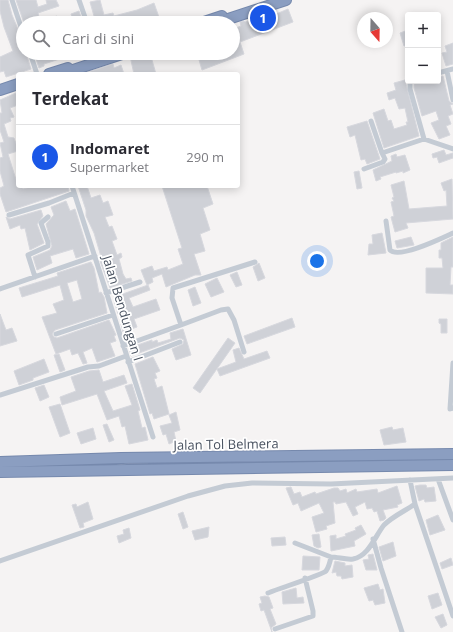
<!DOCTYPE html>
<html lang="id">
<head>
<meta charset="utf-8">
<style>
  :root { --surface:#fff; --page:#f2f2f3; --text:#2b2b33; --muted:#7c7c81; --line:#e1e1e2; --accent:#1a57e7 }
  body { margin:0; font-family:"Open Sans",sans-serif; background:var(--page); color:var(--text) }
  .controls { position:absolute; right:12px; top:12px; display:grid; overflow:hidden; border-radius:4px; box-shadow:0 2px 10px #0003 }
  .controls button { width:36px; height:36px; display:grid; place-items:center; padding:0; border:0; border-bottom:1px solid var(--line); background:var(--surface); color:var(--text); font:20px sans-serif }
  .compass { position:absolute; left:357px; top:12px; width:36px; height:36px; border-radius:50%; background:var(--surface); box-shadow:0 2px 10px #0003; rotate:160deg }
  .you { position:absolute; left:317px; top:261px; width:14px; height:14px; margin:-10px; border:3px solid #fff; border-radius:50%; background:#1a73e8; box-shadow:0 0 0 6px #1a73e833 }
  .badge { display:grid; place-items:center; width:26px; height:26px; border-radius:50%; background:var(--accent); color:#fff; font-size:13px; font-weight:700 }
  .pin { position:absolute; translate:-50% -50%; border:2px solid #fff; box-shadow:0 1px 4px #0006 }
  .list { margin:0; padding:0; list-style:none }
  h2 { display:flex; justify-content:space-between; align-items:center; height:52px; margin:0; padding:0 16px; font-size:17px }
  h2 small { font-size:13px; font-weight:400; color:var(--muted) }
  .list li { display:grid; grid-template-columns:26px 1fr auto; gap:12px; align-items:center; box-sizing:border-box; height:64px; padding:0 16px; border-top:1px solid var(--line) }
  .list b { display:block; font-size:15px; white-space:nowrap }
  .list p { margin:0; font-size:13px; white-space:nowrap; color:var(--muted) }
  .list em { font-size:13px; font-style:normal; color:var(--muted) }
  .icon { flex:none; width:22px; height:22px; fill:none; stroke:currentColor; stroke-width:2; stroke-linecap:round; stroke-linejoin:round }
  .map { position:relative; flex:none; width:453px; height:632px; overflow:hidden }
  .search { position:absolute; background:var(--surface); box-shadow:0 2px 10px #0003; left:16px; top:16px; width:224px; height:44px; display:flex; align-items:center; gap:10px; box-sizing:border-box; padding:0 14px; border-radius:22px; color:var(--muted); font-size:15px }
  .panel { position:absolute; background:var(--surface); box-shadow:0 2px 10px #0003; left:16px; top:72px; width:224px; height:116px; border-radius:4px }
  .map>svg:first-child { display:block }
  .building { fill:#cfd1d7; stroke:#d7d8de; fill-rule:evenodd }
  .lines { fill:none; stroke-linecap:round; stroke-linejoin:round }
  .highway-casing { stroke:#7689ad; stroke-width:12 }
  .street { stroke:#c4cbd4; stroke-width:5 }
  .highway { stroke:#8b9ec1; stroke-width:10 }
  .labels { text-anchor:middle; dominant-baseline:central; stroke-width:3.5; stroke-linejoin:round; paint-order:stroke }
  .street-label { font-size:13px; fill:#4a5361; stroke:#fff }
</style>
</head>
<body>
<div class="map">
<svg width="453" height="632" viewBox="0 0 453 632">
  <rect width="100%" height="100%" fill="#f5f3f3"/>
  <!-- building -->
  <path class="building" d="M 0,0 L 8,0 L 12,15 L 23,41 L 23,53 L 26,53 L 31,69 L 6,77 L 4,71 L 0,72 L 0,57 L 13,51 L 4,27 L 0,11 Z
    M 16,0 L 36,0 L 38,7 L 47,4 L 46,0 L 56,0 L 59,6 L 38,13 L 40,21 L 57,16 L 58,20 L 53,21 L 54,23 L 24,23 Z
    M 100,0 L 104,15 L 113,13 L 114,16 L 137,10 L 154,3 L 161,23 L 96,23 L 90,2 Z
    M 288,9 L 293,22 L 240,42 L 244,54 L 202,70 L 197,53 L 233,53 L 233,50 L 236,49 L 233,41 L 233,29 L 241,26 L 240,22 L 244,21 L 245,22 L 261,17 L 262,20 Z
    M 79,11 L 83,23 L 74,23 L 71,14 Z
    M 408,30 L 408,45 L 404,46 L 400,33 Z
    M 453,43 L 453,64 L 446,66 L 442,53 L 447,52 L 445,46 Z
    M 34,53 L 75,53 L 75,54 L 44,64 L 44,66 L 39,68 Z
    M 142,53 L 150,53 L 156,74 L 134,74 L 130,56 Z
    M 113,64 L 114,68 L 121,65 L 124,74 L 82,74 Z
    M 443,76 L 449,101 L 453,104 L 450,105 L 453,114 L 448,116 L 451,124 L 446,126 L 450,135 L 439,139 L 431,123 L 439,120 L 436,111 L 422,116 L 414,88 L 414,82 L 438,81 L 438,77 Z
    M 405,80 L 419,136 L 384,148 L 373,113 L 384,109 L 388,121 L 391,120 L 394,129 L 407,125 L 406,122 L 408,122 L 405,108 L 399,109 L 395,98 L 389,100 L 387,93 L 396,90 L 394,83 Z
    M 18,92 L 18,105 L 10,108 L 14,117 L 10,118 L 11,121 L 4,124 L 8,137 L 14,138 L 18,149 L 18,151 L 8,154 L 18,186 L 22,186 L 23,189 L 34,186 L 68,186 L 69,191 L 6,212 L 0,194 L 0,188 L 4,186 L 0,171 L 0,158 L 3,157 L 0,143 L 4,142 L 0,130 L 0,113 L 2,113 L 0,100 Z
    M 367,121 L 380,159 L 367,164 L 365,159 L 361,160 L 355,135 L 350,137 L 347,127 Z
    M 444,150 L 446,155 L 453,153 L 453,158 L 439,163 L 437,157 L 433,158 L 432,154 Z
    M 396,154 L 397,157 L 405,155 L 410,170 L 403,173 L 403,171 L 396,173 L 396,172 L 380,177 L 381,179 L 376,181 L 373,170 L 392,161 L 391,156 Z
    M 359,171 L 362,188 L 357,189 L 354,172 Z
    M 452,179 L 453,219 L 406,223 L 408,228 L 395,232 L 391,217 L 394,216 L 391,202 L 394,201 L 392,198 L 394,197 L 391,185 L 404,181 L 409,209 L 447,206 L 446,190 L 444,191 L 441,183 Z
    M 78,186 L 87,186 L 91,198 L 100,195 L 103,203 L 108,201 L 113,215 L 105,217 L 109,227 L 112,226 L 117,239 L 112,241 L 117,255 L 121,253 L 122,257 L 119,259 L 123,274 L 126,279 L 131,278 L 132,281 L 110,288 L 100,261 L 102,260 L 94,233 L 86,216 L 86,210 Z
    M 162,186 L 207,186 L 213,204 L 203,208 L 210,230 L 200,234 L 205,251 L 194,254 L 201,275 L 195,275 L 166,287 L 162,274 L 152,278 L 153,282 L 147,285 L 141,270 L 152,266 L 154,271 L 167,267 L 168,270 L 183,264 L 178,249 L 182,248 Z
    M 66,201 L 70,211 L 75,209 L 89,254 L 76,258 L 73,249 L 50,256 L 52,263 L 37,270 L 33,257 L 50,250 L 52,246 L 46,224 L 54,215 L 51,207 Z
    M 41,210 L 43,216 L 37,224 L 44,243 L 30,250 L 25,228 L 21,229 L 20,225 L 10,229 L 6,217 L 10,219 Z
    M 382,233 L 386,253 L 368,255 L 369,244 L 373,244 L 372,235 Z
    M 411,237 L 414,245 L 397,248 L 395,241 Z
    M 453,237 L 453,267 L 451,267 L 450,285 L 453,285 L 453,294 L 426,293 L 426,268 L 443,268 L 442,258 L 439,258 L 439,250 L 441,250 L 441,243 Z
    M 91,262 L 94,268 L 99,293 L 101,292 L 104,297 L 107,313 L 55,330 L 52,334 L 54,337 L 57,338 L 109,320 L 116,335 L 114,336 L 116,341 L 110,343 L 115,356 L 97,362 L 92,348 L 83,352 L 87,363 L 83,364 L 78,353 L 72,355 L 70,349 L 56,354 L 42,317 L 57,313 L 53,304 L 64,300 L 60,285 L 22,297 L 19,288 L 58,276 L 57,273 ZM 77,280 L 82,299 L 73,302 L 67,283 Z
    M 259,263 L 265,278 L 258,281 L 253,267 Z
    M 237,272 L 242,285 L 236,287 L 230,275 Z
    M 217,278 L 224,292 L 211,297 L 205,284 Z
    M 148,285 L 150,290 L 129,298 L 133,307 L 156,299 L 160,310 L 134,319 L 137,327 L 123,332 L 121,324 L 124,323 L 120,313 L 118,314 L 114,300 L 120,297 L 120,295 Z
    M 195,287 L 201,303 L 193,306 L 188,290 Z
    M 0,314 L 6,330 L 12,328 L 17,341 L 0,346 Z
    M 292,318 L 295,327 L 247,344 L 244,336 Z
    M 439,319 L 447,319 L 447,333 L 441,333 L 441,324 L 439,323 Z
    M 183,329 L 191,355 L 176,360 L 172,349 L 183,344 L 184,340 L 180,338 L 131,356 L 129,348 L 152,340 L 152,342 L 157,340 L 158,343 L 171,339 L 170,333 Z
    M 228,338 L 235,343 L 200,393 L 193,388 Z
    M 239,348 L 244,359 L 267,351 L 270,358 L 220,376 L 217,369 L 236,362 L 233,350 Z
    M 59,354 L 65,370 L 60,372 L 54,355 Z
    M 153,357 L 160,371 L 155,373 L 157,378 L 154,379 L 157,388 L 162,386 L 169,414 L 154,419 L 152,413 L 150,414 L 135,364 Z
    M 44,359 L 49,372 L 33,378 L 33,380 L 19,385 L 14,371 Z
    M 99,370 L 103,382 L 124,375 L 127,383 L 104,391 L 113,411 L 132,405 L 125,386 L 132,384 L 140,410 L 138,411 L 142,428 L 145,427 L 148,440 L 129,444 L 125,426 L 122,427 L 119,416 L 107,420 L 97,394 L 62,405 L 60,397 L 76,391 L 71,377 L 89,371 Z
    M 44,385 L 49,397 L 40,401 L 35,388 Z
    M 60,404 L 70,433 L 60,437 L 49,407 Z
    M 176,412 L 180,430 L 174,432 L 176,441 L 169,444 L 166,434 L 163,435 L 160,426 L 172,423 L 169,415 Z
    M 107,424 L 114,440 L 109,442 L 103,425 Z
    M 392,427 L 393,430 L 403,428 L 406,442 L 384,445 L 380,430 Z
    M 93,428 L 96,439 L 81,444 L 77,433 Z
    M 420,485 L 426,485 L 427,488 L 434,487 L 436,501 L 425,502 L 424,499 L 419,501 L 415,486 Z
    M 397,486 L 402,503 L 397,505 L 398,507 L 383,510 L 386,518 L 384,520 L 380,521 L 377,511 L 374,512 L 372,508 L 367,509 L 365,502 L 355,507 L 358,514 L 353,516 L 346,502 L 336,504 L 335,502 L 333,502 L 335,523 L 326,526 L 327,529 L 316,532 L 312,517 L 324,513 L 319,503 L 301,511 L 298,503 L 293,505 L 286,488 L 291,487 L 294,494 L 300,492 L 302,497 L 315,492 L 316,494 L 334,488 L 338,488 L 340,491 L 346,489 L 347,493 L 356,489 L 357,492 L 377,489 L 378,493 Z
    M 88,502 L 93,519 L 83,523 L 84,527 L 80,528 L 72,505 L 76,504 L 77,507 Z
    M 183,512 L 188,527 L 183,529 L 178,514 Z
    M 438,515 L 445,530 L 430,535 L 426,520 Z
    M 361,525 L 366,534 L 354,541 L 355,546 L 331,551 L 330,536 L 336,535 L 336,539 L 346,536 L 345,534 L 356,530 L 355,528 Z
    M 209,527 L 208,537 L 195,540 L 192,531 Z
    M 129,528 L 131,538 L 119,543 L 117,536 L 124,534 L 123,530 Z
    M 319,534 L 321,547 L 318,548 L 314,546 L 312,535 Z
    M 285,537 L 286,545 L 272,546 L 271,538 Z
    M 393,542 L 396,556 L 383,561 L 379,547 Z
    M 373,554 L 377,570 L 366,570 L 363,560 L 369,559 L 368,555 Z
    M 303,556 L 320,557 L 319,570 L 302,570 Z
    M 451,558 L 453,565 L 442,569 L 440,563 Z
    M 335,561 L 345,563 L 345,566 L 352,565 L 353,577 L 342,579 L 341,576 L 337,576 L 336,572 L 332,573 Z
    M 378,584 L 380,590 L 383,589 L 385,603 L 375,605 L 373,600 L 369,601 L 364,588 Z
    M 296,588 L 297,598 L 303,597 L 304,603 L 283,604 L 282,592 Z
    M 438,593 L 442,605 L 432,609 L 428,596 Z
    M 265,596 L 269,597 L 273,608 L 270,609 L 276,624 L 271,628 L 272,632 L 264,610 L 261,611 L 259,604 L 262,603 L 260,597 Z
    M 443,614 L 447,625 L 441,628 L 435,617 Z"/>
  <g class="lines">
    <defs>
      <path id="highway" d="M 201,23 L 222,16
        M 216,23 L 286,0
        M 49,74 L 68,68
        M 61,74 L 125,53
        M 0,90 L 18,84
        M 0,462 L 121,458 L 453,454
        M 0,472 L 453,465"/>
    </defs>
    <!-- highway casing -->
    <use href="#highway" class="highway-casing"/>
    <!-- street -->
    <path class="street" d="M 12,0 L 23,33
      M 79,0 L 87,23
      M 30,53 L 37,74
      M 96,53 L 98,57
      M 447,71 L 453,100
      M 438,73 L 453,69
      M 410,81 L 410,89 L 424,139 L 453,149
      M 371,121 L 382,153
      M 364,169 L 383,162 L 385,159 L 382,153 L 424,139
      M 72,186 L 153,437
      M 9,215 L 49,203 L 74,193
      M 386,221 L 390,250 C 399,259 442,238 453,233
      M 35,277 L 28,255 L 48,246 L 48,242 L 41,223 L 48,217
      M 0,289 L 95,256
      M 106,293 L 140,282
      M 181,325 L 221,310 L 228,309 L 234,320 L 244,352
      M 56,334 L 113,315
      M 123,346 L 181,325 L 172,298 L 173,288 L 255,262
      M 128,362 L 180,342
      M 453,363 L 450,409 L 453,408
      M 0,395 L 88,367 L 99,366 L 126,356
      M 438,479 L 453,520
      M 410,480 L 415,504 L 453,616
      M 373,539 L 381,568 L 402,632
      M 295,543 L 331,557
      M 0,561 L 188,496 L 225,486 L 252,483 L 331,484 L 453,478
      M 268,593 C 277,589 322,575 326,571 C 329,567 330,562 331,557 C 338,557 346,560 353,559 C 369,556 375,536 384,525 C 393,516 405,511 415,504
      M 275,629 L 313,616 L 313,611 L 305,578"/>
    <!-- highway -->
    <use href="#highway" class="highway"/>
  </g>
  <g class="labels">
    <!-- street labels -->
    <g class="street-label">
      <text transform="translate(123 308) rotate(73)">Jalan Bendungan I</text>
      <text transform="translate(226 444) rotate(-1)">Jalan Tol Belmera</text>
    </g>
  </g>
</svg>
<div class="controls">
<button>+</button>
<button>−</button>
</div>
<svg class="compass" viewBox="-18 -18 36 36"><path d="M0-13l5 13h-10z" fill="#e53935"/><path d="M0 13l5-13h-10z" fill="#7c7c81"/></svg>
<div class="you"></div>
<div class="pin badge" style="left:263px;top:18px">1</div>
<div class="search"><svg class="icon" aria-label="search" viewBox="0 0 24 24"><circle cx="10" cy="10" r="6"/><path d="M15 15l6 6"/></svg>Cari di sini</div>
<section class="panel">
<h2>Terdekat<small></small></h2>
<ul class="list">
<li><span class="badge">1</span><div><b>Indomaret</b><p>Supermarket</p></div><em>290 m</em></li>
</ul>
</section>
</div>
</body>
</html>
